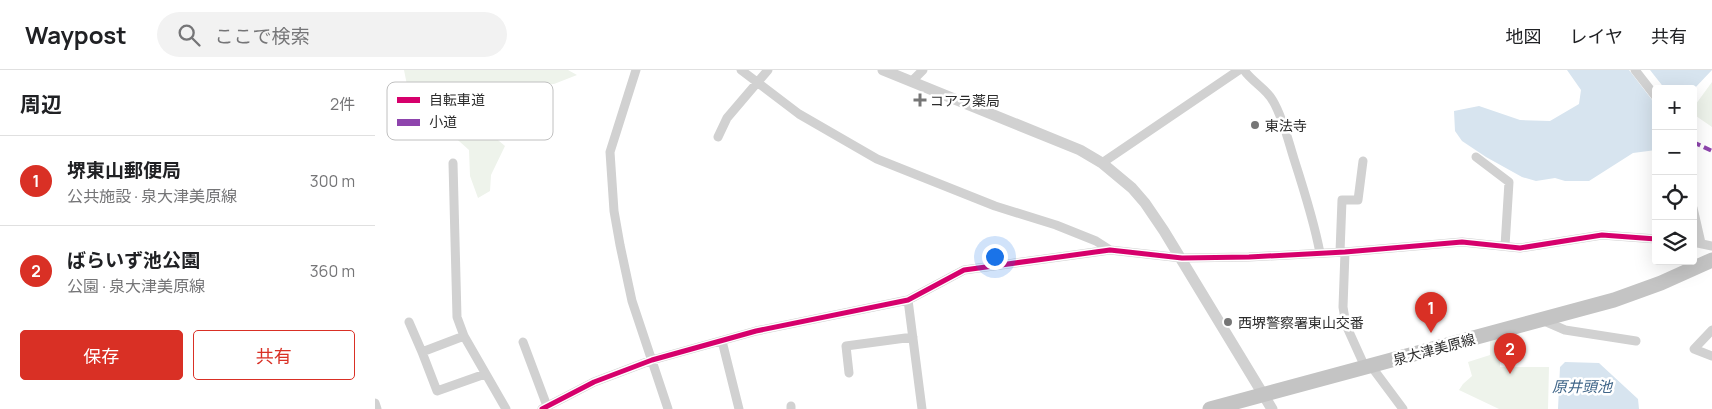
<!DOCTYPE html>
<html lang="ja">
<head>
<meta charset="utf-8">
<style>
  :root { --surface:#fff; --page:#f2f2f2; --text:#202124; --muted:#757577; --line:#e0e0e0; --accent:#d93025 }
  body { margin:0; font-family:Manrope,"Noto Sans JP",sans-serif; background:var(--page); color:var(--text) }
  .controls { position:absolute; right:15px; top:15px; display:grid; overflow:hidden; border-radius:5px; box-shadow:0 5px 20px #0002 }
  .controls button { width:45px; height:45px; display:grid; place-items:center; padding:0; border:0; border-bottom:1px solid var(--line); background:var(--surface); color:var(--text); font:25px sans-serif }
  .you { position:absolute; left:619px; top:186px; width:18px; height:18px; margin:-12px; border:4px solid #fff; border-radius:50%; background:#1a73e8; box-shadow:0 0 0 8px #1a73e833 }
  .badge { display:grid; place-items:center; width:32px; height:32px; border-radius:50%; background:var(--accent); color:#fff; font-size:16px; font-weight:700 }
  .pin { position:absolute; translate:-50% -41px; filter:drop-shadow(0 1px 2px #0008) }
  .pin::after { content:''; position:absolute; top:26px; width:18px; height:15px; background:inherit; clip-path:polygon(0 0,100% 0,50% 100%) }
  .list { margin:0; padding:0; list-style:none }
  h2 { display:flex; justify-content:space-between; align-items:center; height:65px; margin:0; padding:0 20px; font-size:21px }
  h2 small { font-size:16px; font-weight:400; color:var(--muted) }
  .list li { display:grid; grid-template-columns:32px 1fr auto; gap:15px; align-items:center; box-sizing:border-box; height:90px; padding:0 20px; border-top:1px solid var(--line) }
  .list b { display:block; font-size:19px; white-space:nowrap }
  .list p { margin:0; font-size:16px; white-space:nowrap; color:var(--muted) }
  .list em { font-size:16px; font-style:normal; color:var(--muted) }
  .actions { display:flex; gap:10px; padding:15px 20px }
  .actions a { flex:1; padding:11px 0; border:1px solid var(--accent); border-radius:5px; text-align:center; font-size:18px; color:var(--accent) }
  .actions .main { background:var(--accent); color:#fff }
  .icon { flex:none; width:28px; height:28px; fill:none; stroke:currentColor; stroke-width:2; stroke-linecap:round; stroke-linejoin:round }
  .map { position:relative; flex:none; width:1337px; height:339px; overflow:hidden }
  header { display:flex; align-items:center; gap:30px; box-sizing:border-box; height:70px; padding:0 25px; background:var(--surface); border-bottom:1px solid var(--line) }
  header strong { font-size:24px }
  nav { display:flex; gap:28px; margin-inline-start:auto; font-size:18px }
  .search { width:350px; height:45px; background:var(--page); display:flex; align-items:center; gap:12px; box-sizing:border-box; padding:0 18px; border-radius:28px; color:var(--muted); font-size:19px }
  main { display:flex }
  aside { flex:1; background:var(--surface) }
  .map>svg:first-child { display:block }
  .green { fill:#eef3eb }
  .water { fill:#d7e4ef }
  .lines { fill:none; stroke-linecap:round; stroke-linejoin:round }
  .minor { stroke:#d1d1d1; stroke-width:9 }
  .tertiary { stroke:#d1d1d1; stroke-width:11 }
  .primary { stroke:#c4c4c4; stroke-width:15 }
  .quiet { stroke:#8e44ad; stroke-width:4; stroke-dasharray:8 4; stroke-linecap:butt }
  .cycleway-casing { stroke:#fff; stroke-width:8 }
  .cycleway { stroke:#d6006c; stroke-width:5 }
  .poi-dot { fill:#767676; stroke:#fff; stroke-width:2 }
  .labels { text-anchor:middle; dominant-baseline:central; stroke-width:5; stroke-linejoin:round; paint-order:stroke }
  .poi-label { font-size:14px; fill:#2c2c2c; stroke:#fff; text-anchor:start }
  .street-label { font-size:14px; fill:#2c2c2c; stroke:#fff }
  .water-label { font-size:15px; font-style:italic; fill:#3f6588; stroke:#fff }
  .key { fill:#fff; stroke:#c0c0c0; stroke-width:1 }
  .key-label { font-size:14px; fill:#2c2c2c }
</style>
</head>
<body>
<header>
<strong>Waypost</strong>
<div class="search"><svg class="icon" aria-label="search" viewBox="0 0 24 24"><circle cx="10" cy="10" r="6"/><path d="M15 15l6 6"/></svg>ここで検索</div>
<nav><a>地図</a><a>レイヤ</a><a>共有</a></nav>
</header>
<main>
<aside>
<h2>周辺<small>2件</small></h2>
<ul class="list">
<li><span class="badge">1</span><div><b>堺東山郵便局</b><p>公共施設 · 泉大津美原線</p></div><em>300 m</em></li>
<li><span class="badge">2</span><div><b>ばらいず池公園</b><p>公園 · 泉大津美原線</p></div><em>360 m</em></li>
</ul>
<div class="actions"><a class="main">保存</a><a>共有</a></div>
</aside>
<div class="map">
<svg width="1337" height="339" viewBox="0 0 1337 339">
  <rect width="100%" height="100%" fill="#fff"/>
  <!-- green -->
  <path class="green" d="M 29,0 L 193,0 L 202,5 L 179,14 L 154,15 L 141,24 L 136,47 C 120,49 113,49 101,61 L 117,65 L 130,76 L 116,105 L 115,121 L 103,128 L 95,106 L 94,80 L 56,46 L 33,20 Z
    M 1337,12 L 1337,57 L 1321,46 L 1318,38 Z
    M 1125,268 L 1125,297 L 1174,297 L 1173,339 L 1124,339 L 1084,320 L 1088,314 L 1097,306 L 1093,292 L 1115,285 L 1115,270 Z"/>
  <!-- water -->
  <path class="water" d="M 1192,0 L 1254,0 L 1281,35 L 1281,80 L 1258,83 L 1214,111 L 1190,111 L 1180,108 L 1161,111 L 1147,107 L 1111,87 L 1087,71 L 1080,61 L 1079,41 L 1104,36 L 1145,50 L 1175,51 L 1204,34 L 1206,20 Z
    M 1275,0 L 1337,0 L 1318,20 L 1290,19 Z
    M 1190,292 L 1224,293 L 1263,329 L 1264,339 L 1183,339 L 1185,297 Z"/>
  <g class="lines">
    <!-- minor -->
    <path class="minor" d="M 261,0 L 235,82 L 239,141 L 245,175 L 257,231 L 293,339
      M 366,0 L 424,44 L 502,89 L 620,136 L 681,155 L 721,171 L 735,180
      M 869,0 C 877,12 891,18 898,31 C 908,48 913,70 919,89 C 929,120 939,151 945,183
      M 1260,0 L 1281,27
      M 537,11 L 548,0
      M 343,67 L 352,48 L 393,0
      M 1101,87 L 1134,112 L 1130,176
      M 78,93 L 82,247 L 89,266 L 131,339
      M 727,93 L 864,0
      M 1318,138 L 1326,173
      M 1318,172 L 1337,176
      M 965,182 L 967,130 L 983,130 L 988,91
      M 970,182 L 968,237 L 971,255 L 990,297
      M 533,230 L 547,339
      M 1167,250 L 1190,260 L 1261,271
      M 34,252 L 47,282 L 62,321 L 110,304
      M 1337,260 L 1319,279 L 1337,286
      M 347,271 L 364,339
      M 148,272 L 172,336
      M 47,282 L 89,266
      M 996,296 L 1028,339
      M 474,303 L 471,276 L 538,267
      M 0,333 L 2,339
      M 416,336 L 416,339
      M 167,339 L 219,312 L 277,290 L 381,261 L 533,230 L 589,200 L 735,180 L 807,188 L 874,187 L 970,182 L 1087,172 L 1145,178 L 1227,165 L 1281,169"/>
    <!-- tertiary -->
    <path class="tertiary" d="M 508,0 L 705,80 L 727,93 L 757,118 L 770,133 L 789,161 L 897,339"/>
    <!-- primary -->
    <path class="primary" d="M 835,339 L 1239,230 L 1286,213 L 1337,190"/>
    <!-- quiet -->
    <path class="quiet" d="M 1318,72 L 1337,81"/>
    <defs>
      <path id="cycleway" d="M 167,339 L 219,312 L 277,290 L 381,261 L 533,230 L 589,200 L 735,180 L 807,188 L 874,187 L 970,182 L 1087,172 L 1145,178 L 1227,165 L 1281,169"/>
    </defs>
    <!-- cycleway casing -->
    <use href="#cycleway" class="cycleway-casing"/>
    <!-- cycleway -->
    <use href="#cycleway" class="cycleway"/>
  </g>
  <!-- markers -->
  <g class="poi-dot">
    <path d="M542.5 22.5h5v5h5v5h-5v5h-5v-5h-5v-5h5z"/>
    <circle cx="880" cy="55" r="5"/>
    <circle cx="853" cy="252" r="5"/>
  </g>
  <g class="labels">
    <!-- poi labels -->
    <g class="poi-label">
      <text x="555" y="30">コアラ薬局</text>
      <text x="890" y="55">東法寺</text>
      <text x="863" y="252">西堺警察署東山交番</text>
    </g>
    <!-- street labels -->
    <g class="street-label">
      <text transform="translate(1059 279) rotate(-15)">泉大津美原線</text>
    </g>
    <!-- water labels -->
    <g class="water-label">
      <text x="1207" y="316">原井頭池</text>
    </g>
  </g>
  <!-- legend -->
  <rect x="12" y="12" width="166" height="58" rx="8" class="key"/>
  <rect x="22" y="27" width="23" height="6" fill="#d6006c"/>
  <rect x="22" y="49" width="23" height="7" fill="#8e44ad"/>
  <g class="key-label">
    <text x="54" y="35">自転車道</text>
    <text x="54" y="57">小道</text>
  </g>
</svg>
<div class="controls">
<button>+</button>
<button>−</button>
<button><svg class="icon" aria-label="locate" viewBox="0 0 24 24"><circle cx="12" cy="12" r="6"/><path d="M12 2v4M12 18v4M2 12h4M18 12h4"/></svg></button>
<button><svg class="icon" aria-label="layers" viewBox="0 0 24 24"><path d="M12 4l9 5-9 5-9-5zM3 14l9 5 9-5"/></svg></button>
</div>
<div class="you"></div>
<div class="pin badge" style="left:1056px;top:263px">1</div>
<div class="pin badge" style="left:1135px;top:304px">2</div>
</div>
</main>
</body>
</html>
